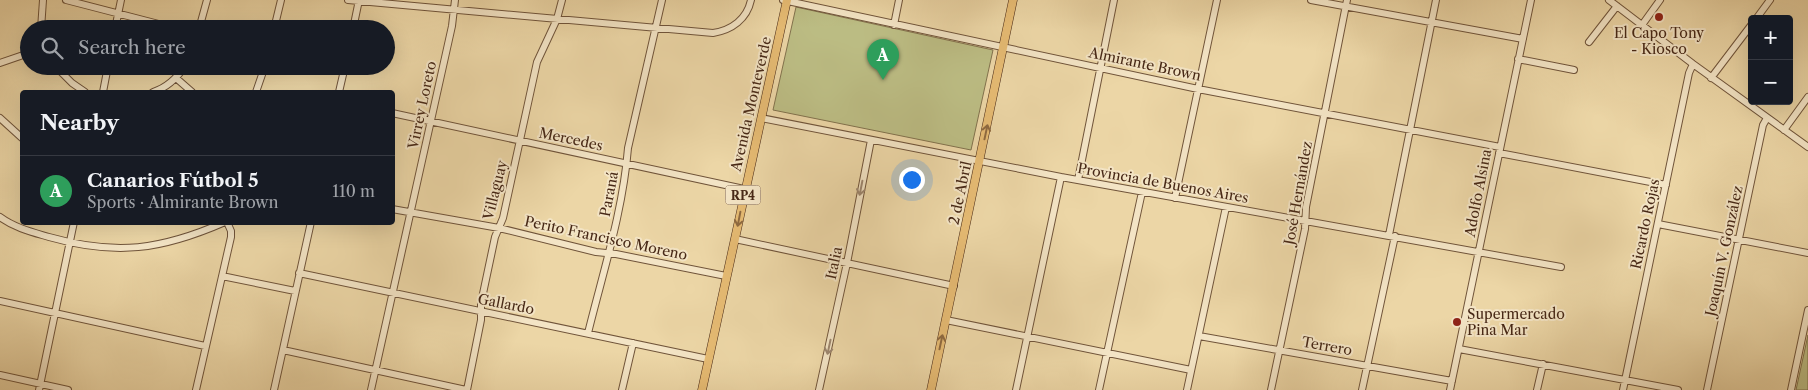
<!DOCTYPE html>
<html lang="en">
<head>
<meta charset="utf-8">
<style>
  :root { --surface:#171b24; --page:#20242c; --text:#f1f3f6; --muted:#9ea1a6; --line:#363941; --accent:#b45309 }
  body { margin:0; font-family:"Libre Caslon Text",serif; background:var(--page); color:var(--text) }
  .controls { position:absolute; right:15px; top:15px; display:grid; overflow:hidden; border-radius:5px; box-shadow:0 5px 20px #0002 }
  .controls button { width:45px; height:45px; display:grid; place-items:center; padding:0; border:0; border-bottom:1px solid var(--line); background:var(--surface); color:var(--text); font:25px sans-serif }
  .you { position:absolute; left:911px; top:179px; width:18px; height:18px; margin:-12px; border:4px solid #fff; border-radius:50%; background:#1a73e8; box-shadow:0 0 0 8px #1a73e833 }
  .badge { display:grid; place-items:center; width:32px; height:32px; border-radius:50%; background:var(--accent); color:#fff; font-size:16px; font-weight:700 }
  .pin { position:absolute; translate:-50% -41px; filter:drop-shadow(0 1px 2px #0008) }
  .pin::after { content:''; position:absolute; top:26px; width:18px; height:15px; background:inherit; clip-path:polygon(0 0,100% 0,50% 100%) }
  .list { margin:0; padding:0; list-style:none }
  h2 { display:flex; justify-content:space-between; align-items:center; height:65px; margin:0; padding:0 20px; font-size:21px }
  h2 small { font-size:16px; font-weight:400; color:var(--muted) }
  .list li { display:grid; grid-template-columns:32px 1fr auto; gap:15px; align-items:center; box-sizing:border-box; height:70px; padding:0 20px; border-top:1px solid var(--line) }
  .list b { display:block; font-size:19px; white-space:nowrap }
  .list p { margin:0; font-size:16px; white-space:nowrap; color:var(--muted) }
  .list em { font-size:16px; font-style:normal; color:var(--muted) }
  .icon { flex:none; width:28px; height:28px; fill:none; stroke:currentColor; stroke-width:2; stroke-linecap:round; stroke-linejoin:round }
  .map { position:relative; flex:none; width:1808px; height:390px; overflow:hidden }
  .search { position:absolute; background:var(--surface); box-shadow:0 5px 20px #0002; left:20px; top:20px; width:375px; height:55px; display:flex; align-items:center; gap:12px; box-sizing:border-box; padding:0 18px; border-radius:28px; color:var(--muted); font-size:19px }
  .panel { position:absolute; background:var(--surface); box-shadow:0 5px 20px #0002; left:20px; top:90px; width:375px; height:135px; border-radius:5px }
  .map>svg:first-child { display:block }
  .green { fill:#bcbd84; stroke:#82724d }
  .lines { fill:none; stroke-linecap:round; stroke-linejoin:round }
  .minor-casing { stroke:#70543a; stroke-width:8 }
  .major-casing { stroke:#472816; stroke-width:9 }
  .minor { stroke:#f3e4c5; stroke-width:6 }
  .major { stroke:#e6bb73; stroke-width:8 }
  .oneway { stroke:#8f6a40 }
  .oneway2 { stroke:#9d866e }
  .poi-dot { fill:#8f2418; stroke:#f3e4c5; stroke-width:2 }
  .labels { text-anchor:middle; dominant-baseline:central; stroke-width:4; stroke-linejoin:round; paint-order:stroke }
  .shield { fill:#f3e4c5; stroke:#7b604a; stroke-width:1 }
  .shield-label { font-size:12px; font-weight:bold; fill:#472816 }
  .poi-label { font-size:14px; fill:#472816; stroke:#f3e4c5 }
  .street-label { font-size:14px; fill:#472816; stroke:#f3e4c5 }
</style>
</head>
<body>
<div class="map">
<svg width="1808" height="390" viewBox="0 0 1808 390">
  <rect width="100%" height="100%" fill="#ecd6a6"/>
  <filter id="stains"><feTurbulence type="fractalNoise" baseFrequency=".004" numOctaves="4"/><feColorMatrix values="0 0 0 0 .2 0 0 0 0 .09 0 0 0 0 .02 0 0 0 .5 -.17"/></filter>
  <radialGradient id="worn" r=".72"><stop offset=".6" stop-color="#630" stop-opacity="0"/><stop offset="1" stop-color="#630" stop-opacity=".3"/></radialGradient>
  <!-- green -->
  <path class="green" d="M 796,7 L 993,50 L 971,150 L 773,110 Z
    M 1808,335 L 1808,390 L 1796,390 Z"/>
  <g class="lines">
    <defs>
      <path id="minor" d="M 66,0 L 178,29
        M 348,0 L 713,33 C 732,30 747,19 751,0
        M 783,0 L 1198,89 L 1500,147
        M 1311,0 L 1523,39
        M 1609,0 L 1693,64 L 1808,147
        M 1756,19 L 1770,0
        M 894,25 L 899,0
        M 1642,25 L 1660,0
        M 41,29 L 43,0
        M 115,29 L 121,0
        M 199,29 L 207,0
        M 274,29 L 281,0
        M 353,29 L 359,0
        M 1589,42 L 1617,6
        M 1518,59 L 1574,70
        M 0,63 L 29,53
        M 55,66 L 72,83 L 85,92
        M 176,78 L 192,92
        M 1711,78 L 1752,24
        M 103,92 L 108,66
        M 153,92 C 166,88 177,78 185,66
        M 256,92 L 265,66
        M 339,92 L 345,66
        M 392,113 L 744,189
        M 0,118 L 22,138
        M 761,118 L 1061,177 L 1561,267
        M 1784,130 L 1808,97
        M 1499,153 L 1666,185
        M 1078,180 L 1114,0
        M 1175,198 L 1217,0
        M 392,209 L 499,228 L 596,252 L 616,254 L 726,276
        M 0,217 C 15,228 32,232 49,237 C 116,256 161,250 225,222
        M 1658,224 L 1808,253
        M 1389,235 L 1436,0
        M 735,239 L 954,286
        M 299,273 L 708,359
        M 222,276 L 295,291
        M 0,301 L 205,346
        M 946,320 L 1191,370
        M 588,333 C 603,272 623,211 628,148 L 662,0
        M 1199,336 L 1452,381
        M 1459,349 L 1678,390
        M 283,350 L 466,390
        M 0,375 L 68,390
        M 39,390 L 74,222
        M 196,390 L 231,237 L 231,231 L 227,222
        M 274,390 L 311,222
        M 371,390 L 452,26 L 455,0
        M 467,390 L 481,320 L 481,303 L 495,237 L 503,218 L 537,62 L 557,19 L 562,0
        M 622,390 L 633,343
        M 819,390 L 847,263 L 871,140
        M 1016,390 L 1061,177
        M 1099,390 L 1142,192
        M 1187,390 L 1226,207
        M 1271,390 L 1305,229 L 1306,207 L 1347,0
        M 1362,390 L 1395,236
        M 1450,390 L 1531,0
        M 1537,390 L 1543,364
        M 1623,390 L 1689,73 L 1693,64
        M 1707,390 L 1763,125 L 1767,118
        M 1791,390 L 1808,310"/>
      <path id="major" d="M 702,390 L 787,0
        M 931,390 L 1013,0"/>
    </defs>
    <!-- minor casing -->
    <use href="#minor" class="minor-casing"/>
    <!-- major casing -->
    <use href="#major" class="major-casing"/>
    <!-- minor -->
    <use href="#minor" class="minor"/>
    <!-- major -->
    <use href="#major" class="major"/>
  </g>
  <!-- one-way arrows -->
  <defs><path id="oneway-shaft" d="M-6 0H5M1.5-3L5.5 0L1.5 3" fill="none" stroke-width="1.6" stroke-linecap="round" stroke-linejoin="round" transform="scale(1.25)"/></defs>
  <g class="oneway">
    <use href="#oneway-shaft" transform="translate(986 132) rotate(-78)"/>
    <use href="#oneway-shaft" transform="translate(739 219) rotate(101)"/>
    <use href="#oneway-shaft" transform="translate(941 342) rotate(-78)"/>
  </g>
  <g class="oneway2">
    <use href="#oneway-shaft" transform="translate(861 188) rotate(101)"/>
    <use href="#oneway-shaft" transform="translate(829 347) rotate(102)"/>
  </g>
  <!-- markers -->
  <g class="poi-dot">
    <circle cx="1659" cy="17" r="5"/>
    <circle cx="1457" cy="322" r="5"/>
  </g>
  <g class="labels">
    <!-- shield labels -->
    <rect class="shield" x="725.5" y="185.5" width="35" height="19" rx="4"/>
    <g class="shield-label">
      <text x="743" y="195">RP4</text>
    </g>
    <!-- poi labels -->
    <g class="poi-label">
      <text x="1659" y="33">El Capo Tony<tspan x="1659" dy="16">- Kiosco</tspan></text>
      <text x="1467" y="314" text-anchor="start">Supermercado<tspan x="1467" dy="16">Pina Mar</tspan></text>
    </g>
    <!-- street labels -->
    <g class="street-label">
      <text transform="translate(1145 64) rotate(12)">Almirante Brown</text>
      <text transform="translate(751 104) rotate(-77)">Avenida Monteverde</text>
      <text transform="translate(422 105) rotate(-78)">Virrey Loreto</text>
      <text transform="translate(571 139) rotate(12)">Mercedes</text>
      <text transform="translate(1163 183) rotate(10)">Provincia de Buenos Aires</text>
      <text transform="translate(495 190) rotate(-76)">Villaguay</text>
      <text transform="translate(960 193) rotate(-78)">2 de Abril</text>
      <text transform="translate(1298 193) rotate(-80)">José Hernández</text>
      <text transform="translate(1478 193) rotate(-79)">Adolfo Alsina</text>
      <text transform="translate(609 194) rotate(-79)">Paraná</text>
      <text transform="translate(1645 224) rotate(-78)">Ricardo Rojas</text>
      <text transform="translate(606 238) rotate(12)">Perito Francisco Moreno</text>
      <text transform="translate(1724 251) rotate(-78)">Joaquín V. González</text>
      <text transform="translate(834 263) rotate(-78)">Italia</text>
      <text transform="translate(506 304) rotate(11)">Gallardo</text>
      <text transform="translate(1327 346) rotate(10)">Terrero</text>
    </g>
  </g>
  <rect width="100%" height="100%" filter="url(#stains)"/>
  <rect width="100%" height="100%" fill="url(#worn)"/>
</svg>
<div class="controls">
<button>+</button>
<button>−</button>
</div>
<div class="you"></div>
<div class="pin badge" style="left:883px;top:80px;background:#2e9e5b">A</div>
<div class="search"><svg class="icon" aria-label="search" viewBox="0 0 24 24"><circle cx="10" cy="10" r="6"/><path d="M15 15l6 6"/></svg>Search here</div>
<section class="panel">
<h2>Nearby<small></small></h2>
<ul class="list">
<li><span class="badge" style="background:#2e9e5b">A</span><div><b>Canarios Fútbol 5</b><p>Sports · Almirante Brown</p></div><em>110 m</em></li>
</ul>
</section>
</div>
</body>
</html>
